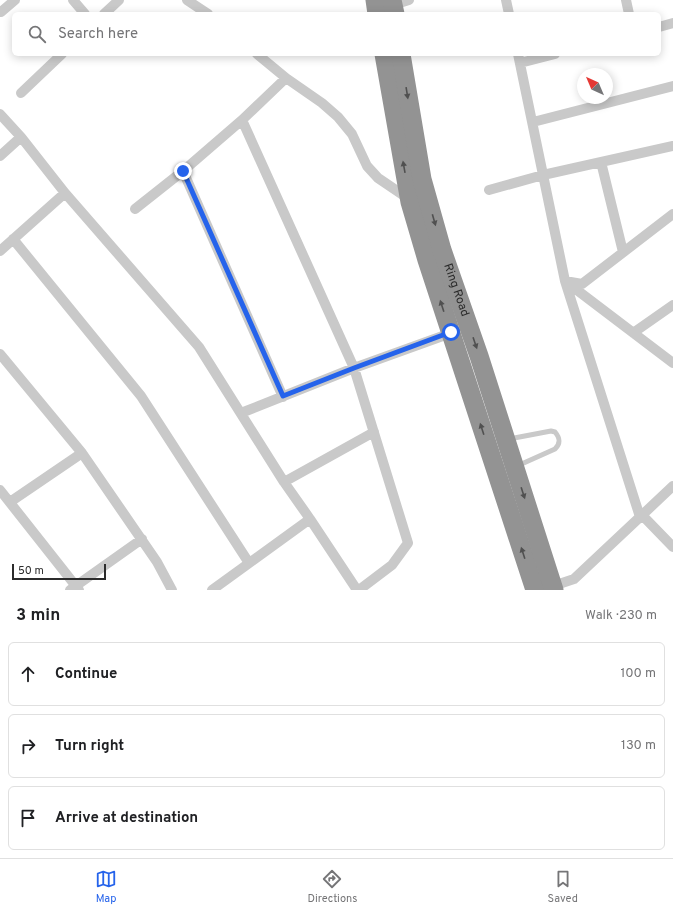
<!DOCTYPE html>
<html lang="en">
<head>
<meta charset="utf-8">
<style>
  :root { --surface:#fff; --page:#f6f6f6; --text:#202124; --muted:#757577; --line:#e0e0e0; --accent:#2563eb }
  body { margin:0; font-family:Overpass,sans-serif; background:var(--page); color:var(--text) }
  .compass { position:absolute; left:577px; top:68px; width:36px; height:36px; border-radius:50%; background:var(--surface); box-shadow:0 2px 10px #0003; rotate:316deg }
  .scale { position:absolute; left:12px; bottom:10px; width:94px; box-sizing:border-box; padding-left:4px; border:2px solid #2c2c2c; border-top:0; font-size:11px; line-height:14px; white-space:nowrap; color:#2c2c2c; -webkit-text-stroke:3px #fff; paint-order:stroke }
  .stop { position:absolute; width:12px; height:12px; margin:-9px; border:3px solid #2563eb; border-radius:50%; background:#fff }
  .stop.end { background:#2563eb; border-color:#fff; box-shadow:0 1px 4px #0008 }
  .list { margin:0; padding:0; list-style:none }
  h2 { display:flex; justify-content:space-between; align-items:center; height:52px; margin:0; padding:0 16px; font-size:17px }
  h2 small { font-size:13px; font-weight:400; color:var(--muted) }
  .list li { display:grid; grid-template-columns:26px 1fr auto; gap:12px; align-items:center; box-sizing:border-box; height:64px; margin:0 8px 8px; padding:0 8px; border:1px solid var(--line); border-radius:6px }
  .list b { display:block; font-size:15px; white-space:nowrap }
  .list em { font-size:13px; font-style:normal; color:var(--muted) }
  .icon { flex:none; width:22px; height:22px; fill:none; stroke:currentColor; stroke-width:2; stroke-linecap:round; stroke-linejoin:round }
  .map { position:relative; flex:none; width:673px; height:590px; overflow:hidden }
  .search { position:absolute; background:var(--surface); box-shadow:0 2px 10px #0003; left:12px; right:12px; top:12px; height:44px; display:flex; align-items:center; gap:10px; box-sizing:border-box; padding:0 14px; border-radius:6px; color:var(--muted); font-size:15px }
  .sheet { height:268px; background:var(--surface) }
  nav { display:flex; justify-content:space-around; align-items:center; box-sizing:border-box; height:56px; border-top:1px solid var(--line); background:var(--surface); font-size:11px; color:var(--muted) }
  nav a { display:grid; justify-items:center; gap:2px }
  nav .on { color:var(--accent) }
  .map>svg:first-child { display:block }
  .lines { fill:none; stroke-linecap:round; stroke-linejoin:round }
  .lane { stroke:#c9c9c9; stroke-width:5 }
  .street { stroke:#c9c9c9; stroke-width:10 }
  .highway { stroke:#939393; stroke-width:19 }
  .oneway { fill:#505050 }
  .route { stroke:#2563eb; stroke-width:5 }
  .labels { text-anchor:middle; dominant-baseline:central; stroke-width:4; stroke-linejoin:round; paint-order:stroke }
  .street-label { font-size:12px; fill:#2c2c2c; stroke:#fff }
</style>
</head>
<body>
<div class="map">
<svg width="673" height="590" viewBox="0 0 673 590">
  <rect width="100%" height="100%" fill="#fff"/>
  <g class="lines">
    <!-- lane -->
    <path class="lane" d="M 509,439 L 551,431 L 555,432 C 560,438 561,443 555,449 L 517,466"/>
    <!-- street -->
    <path class="street" d="M 73,0 L 85,14
      M 187,0 L 208,14
      M 506,0 L 509,14
      M 626,0 L 629,14
      M 393,5 L 409,0
      M 1,12 L 15,0
      M 104,14 L 119,0
      M 659,27 L 673,23
      M 257,54 L 286,78 L 322,103 L 338,117 L 352,134 L 367,166 L 378,178 L 409,199
      M 518,54 L 565,281 L 582,284 L 673,214
      M 520,63 L 555,54
      M 21,93 L 62,54
      M 0,114 L 21,137
      M 242,120 L 286,78
      M 533,122 L 673,86
      M 0,156 L 21,137 L 65,193 L 199,347 L 284,482 L 310,519 L 212,590
      M 601,162 L 623,252
      M 183,171 L 283,397
      M 489,190 L 543,175 L 673,146
      M 135,209 L 183,171 L 242,120 L 354,368 L 408,543 L 392,565 L 359,590
      M 13,239 L 141,396 L 249,563
      M 0,251 L 65,193
      M 633,333 L 673,305
      M 0,354 L 82,453 L 157,562 L 172,590
      M 241,413 L 354,368 L 451,333
      M 284,482 L 374,432
      M 0,490 L 79,590
      M 10,502 L 82,453
      M 642,515 L 673,547
      M 640,517 L 673,486
      M 310,519 L 357,590
      M 553,586 L 574,579 L 640,517 L 565,281 L 673,363
      M 70,590 L 142,539"/>
    <!-- highway -->
    <g class="highway">
      <path d="M 375,0 L 377,14"/>
      <path d="M 392,0 L 395,14"/>
      <path d="M 384,54 L 410,202 L 427,260 L 535,590"/>
      <path id="s1" d="M 401,54 L 422,179 L 442,250 L 479,356 L 554,590"/>
    </g>
  </g>
  <!-- one-way arrows -->
  <defs><path id="oneway-solid" d="M-6-.8H1V-3.2L6.5 0L1 3.2V.8H-6Z"/></defs>
  <g class="oneway">
    <use href="#oneway-solid" transform="translate(407 93) rotate(81)"/>
    <use href="#oneway-solid" transform="translate(404 167) rotate(-100)"/>
    <use href="#oneway-solid" transform="translate(434 220) rotate(74)"/>
    <use href="#oneway-solid" transform="translate(442 306) rotate(-108)"/>
    <use href="#oneway-solid" transform="translate(475 343) rotate(71)"/>
    <use href="#oneway-solid" transform="translate(482 429) rotate(-108)"/>
    <use href="#oneway-solid" transform="translate(523 493) rotate(72)"/>
    <use href="#oneway-solid" transform="translate(523 553) rotate(-108)"/>
  </g>
  <g class="lines">
    <!-- route -->
    <path class="route" d="M 183,171 L 283,396 L 354,368 L 451,332"/>
  </g>
  <g class="labels">
    <!-- street labels -->
    <g class="street-label">
      <text stroke="none"><textPath href="#s1" startOffset="243">Ring Road</textPath></text>
    </g>
  </g>
</svg>
<svg class="compass" viewBox="-18 -18 36 36"><path d="M0-13l5 13h-10z" fill="#e53935"/><path d="M0 13l5-13h-10z" fill="#757577"/></svg>
<div class="scale">50 m</div>
<div class="stop" style="left:451px;top:332px"></div>
<div class="stop end" style="left:183px;top:171px"></div>
<div class="search"><svg class="icon" aria-label="search" viewBox="0 0 24 24"><circle cx="10" cy="10" r="6"/><path d="M15 15l6 6"/></svg>Search here</div>
</div>
<section class="sheet">
<h2>3 min<small>Walk · 230 m</small></h2>
<ul class="list">
<li><svg class="icon" aria-label="ahead" viewBox="0 0 24 24"><path d="M12 20V5M6 11l6-6 6 6"/></svg><div><b>Continue</b></div><em>100 m</em></li>
<li><svg class="icon" aria-label="right" viewBox="0 0 24 24"><path d="M7 20v-9h11M14 6l5 5-5 5"/></svg><div><b>Turn right</b></div><em>130 m</em></li>
<li><svg class="icon" aria-label="arrive" viewBox="0 0 24 24"><path d="M6 21V4h12l-3 4 3 4H6"/></svg><div><b>Arrive at destination</b></div></li>
</ul>
</section>
<nav>
<a class="on"><svg class="icon" aria-label="map" viewBox="0 0 24 24"><path d="M3 6l6-2 6 2 6-2v14l-6 2-6-2-6 2zM9 4v14M15 6v14"/></svg>Map</a>
<a><svg class="icon" aria-label="directions" viewBox="0 0 24 24"><path d="M12 3l9 9-9 9-9-9zM9 14v-3h6M13 9l2 2-2 2"/></svg>Directions</a>
<a><svg class="icon" aria-label="saved" viewBox="0 0 24 24"><path d="M7 4h10v16l-5-4-5 4z"/></svg>Saved</a>
</nav>
</body>
</html>
